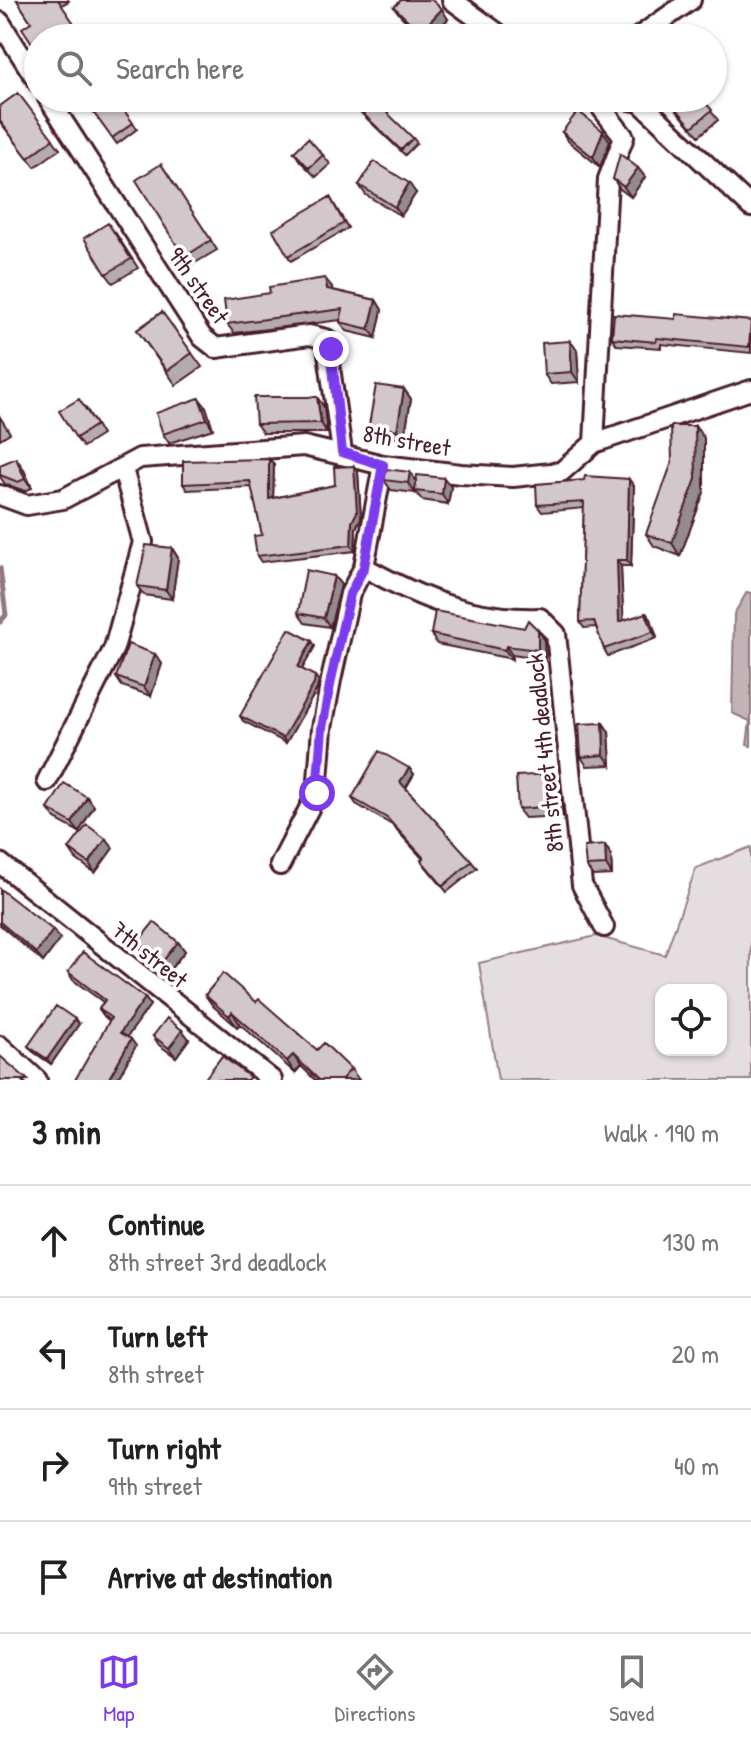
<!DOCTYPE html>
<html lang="en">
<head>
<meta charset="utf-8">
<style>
  :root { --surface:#fff; --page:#f6f6f6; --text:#202124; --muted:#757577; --line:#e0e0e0; --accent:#7c3aed }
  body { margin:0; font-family:"Patrick Hand",sans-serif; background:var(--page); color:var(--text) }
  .controls { position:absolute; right:24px; bottom:24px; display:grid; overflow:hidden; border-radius:16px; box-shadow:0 2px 6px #0004 }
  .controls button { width:72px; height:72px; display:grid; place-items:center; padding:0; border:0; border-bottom:2px solid var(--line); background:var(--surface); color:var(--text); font:40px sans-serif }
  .stop { position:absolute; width:24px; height:24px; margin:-18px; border:6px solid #7c3aed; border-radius:50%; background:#fff }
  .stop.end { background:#7c3aed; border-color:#fff; box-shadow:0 2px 8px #0008 }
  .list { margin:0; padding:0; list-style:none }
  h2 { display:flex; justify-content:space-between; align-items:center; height:104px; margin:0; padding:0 32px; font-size:34px }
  h2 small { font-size:26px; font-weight:400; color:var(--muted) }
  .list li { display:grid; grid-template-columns:52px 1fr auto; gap:24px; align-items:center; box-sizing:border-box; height:112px; padding:0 32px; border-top:2px solid var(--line) }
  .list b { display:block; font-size:30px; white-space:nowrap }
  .list p { margin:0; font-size:26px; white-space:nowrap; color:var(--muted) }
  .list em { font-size:26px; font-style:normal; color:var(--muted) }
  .icon { flex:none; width:44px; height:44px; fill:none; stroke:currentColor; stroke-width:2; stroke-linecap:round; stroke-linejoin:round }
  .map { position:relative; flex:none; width:751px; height:1080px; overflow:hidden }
  .search { position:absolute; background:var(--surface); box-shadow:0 2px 6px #0004; left:24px; right:24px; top:24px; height:88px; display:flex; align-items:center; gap:20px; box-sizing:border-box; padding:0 28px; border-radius:44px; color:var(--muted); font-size:30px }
  .sheet { height:552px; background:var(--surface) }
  nav { display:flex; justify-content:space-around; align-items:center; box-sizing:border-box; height:112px; border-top:2px solid var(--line); background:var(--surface); font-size:22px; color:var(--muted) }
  nav a { display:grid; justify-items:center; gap:4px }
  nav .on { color:var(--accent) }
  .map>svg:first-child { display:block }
  .green { fill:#e5dee0; stroke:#987e86; stroke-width:2; fill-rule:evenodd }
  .water { fill:#c1b3b6; stroke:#91787e; stroke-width:2 }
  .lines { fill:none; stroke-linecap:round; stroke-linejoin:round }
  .stream { stroke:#91787e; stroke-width:5 }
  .minor-casing { stroke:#4a1f2b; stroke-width:24 }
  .minor { stroke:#fff; stroke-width:18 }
  .wall { fill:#b5abaf; stroke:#4a1f2b; stroke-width:2 }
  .shaded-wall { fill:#938b8e; stroke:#4a1f2b; stroke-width:2 }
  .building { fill:#d2c7cb; stroke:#4a1f2b; stroke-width:2 }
  .route { stroke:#7c3aed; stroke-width:10 }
  .labels { text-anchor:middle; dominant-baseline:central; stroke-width:7; stroke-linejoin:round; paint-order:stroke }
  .street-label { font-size:24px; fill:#4a1f2b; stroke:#fff }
</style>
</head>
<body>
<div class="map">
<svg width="751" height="1080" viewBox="0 0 751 1080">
  <rect width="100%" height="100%" fill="#fff"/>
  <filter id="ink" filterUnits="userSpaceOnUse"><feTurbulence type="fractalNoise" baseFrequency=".0125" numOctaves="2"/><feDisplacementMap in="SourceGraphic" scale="16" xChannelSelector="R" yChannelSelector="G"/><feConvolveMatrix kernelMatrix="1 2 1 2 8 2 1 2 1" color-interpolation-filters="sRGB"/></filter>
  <g filter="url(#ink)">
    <!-- green -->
    <path class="green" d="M 751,847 L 751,1080 L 498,1080 L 479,963 L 596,936 L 665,955 L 696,868 ZM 661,990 L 721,990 L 721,1050 L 661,1050 Z"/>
    <!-- water -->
    <path class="water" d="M 747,592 L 751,593 L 751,746 L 747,745 L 750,721 L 732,713 L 734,614 Z"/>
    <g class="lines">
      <!-- stream -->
      <path class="stream" d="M 0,568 L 6,615 L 0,622"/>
      <defs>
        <path id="minor" d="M 452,0 L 504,38
          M 0,22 L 38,82
          M 637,38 L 691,0
          M 48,98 L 202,337 L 216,348 L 309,335 L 326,339 L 342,452
          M 621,98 L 640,102 L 751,207
          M 594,443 L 608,179 L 624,137 L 594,98
          M 0,495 L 27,505 L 63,499 L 140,458 L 304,446 L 383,465 L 461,474 L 513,477 L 561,472 L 594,443 L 751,390
          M 364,567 C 423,600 473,620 540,618 L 556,634 L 582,885 L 604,927
          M 47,781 L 114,648 L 143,542 L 123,469
          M 0,863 L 272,1080
          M 280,865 L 317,793 L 322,728 L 331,680 L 350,594 L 364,567 L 383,465
          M 0,1046 L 37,1080"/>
      </defs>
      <!-- minor casing -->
      <use href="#minor" class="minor-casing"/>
      <!-- minor -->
      <use href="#minor" class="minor"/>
    </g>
    <!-- wall -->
    <path class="wall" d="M 17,0 L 68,0 L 69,1 L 31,22 Z
      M 394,7 L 448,19 L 430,38 L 423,38 L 401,16 Z
      M 18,93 L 60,149 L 35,167 L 0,122 Z
      M 83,98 L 115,98 L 137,129 L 117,144 Z
      M 660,98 L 701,98 L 718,120 L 699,136 L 670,103 L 665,106 Z
      M 356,107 L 413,138 L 417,143 L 405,155 L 359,111 Z
      M 562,132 L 610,141 L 600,167 L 568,141 Z
      M 294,152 L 323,155 L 330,164 L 316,177 L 300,161 Z
      M 161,164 L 217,250 L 190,266 L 184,257 Z
      M 638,168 L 645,177 L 631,197 L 620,189 L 613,179 Z
      M 359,185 L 416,193 L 401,216 L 366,195 Z
      M 330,197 L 348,228 L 291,261 L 288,256 Z
      M 115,232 L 138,268 L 113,283 L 106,274 Z
      M 332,287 L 333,290 L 376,300 L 382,310 L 376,338 L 347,331 L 340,322 L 341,320 L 234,333 L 227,324 Z
      M 162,312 L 202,367 L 176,385 L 137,330 Z
      M 676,319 L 751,321 L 751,353 L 661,344 L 661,348 L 617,345 L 612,338 Z
      M 570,341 L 577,350 L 579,382 L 551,384 L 544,374 Z
      M 404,389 L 411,399 L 404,439 L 376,434 L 369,425 Z
      M 317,397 L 324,407 L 327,433 L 263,433 L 256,424 Z
      M 206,407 L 213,429 L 169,443 L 163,434 Z
      M 86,408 L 102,435 L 83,447 L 76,438 Z
      M 0,417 L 10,433 L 0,439 Z
      M 695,426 L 704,438 L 704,492 L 680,556 L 654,546 L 646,534 Z
      M 274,464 L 273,498 L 335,485 L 358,472 L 361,518 L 356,528 L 355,551 L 261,562 L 257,556 L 262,535 L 252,487 L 187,490 L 183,484 Z
      M 0,465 L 23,468 L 32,488 L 25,491 L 5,484 L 0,477 Z
      M 410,472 L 416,481 L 415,493 L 391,490 L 384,480 Z
      M 444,478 L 451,487 L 448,504 L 422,500 L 415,491 Z
      M 634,486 L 631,566 L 621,566 L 623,621 L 646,613 L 651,619 L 657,638 L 608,656 L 604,649 L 596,627 L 584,628 L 580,622 L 584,508 L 542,512 L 537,505 Z
      M 172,548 L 178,558 L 172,599 L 144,595 L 137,586 Z
      M 334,576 L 341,585 L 330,627 L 305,623 L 298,613 Z
      M 431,634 L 544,639 L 545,660 L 512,655 L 512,659 L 437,644 Z
      M 315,646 L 302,669 L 319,681 L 317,689 L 286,743 L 243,721 L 240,716 Z
      M 155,654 L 162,664 L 151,696 L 122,686 L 116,677 Z
      M 603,723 L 609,732 L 611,765 L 587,766 L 581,757 Z
      M 409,768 L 414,774 L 406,788 L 477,868 L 447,892 L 426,867 L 421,860 L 423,859 L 392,825 L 356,804 L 352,798 Z
      M 559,783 L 563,816 L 525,818 L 518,809 Z
      M 87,797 L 94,806 L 79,832 L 55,819 L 48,809 Z
      M 106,839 L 113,848 L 95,873 L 76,859 L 69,849 Z
      M 605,845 L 611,855 L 612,875 L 593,876 L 586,866 Z
      M 0,889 L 60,939 L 43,962 L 0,925 Z
      M 178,942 L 185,951 L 168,972 L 144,953 L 137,943 Z
      M 68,972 L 145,998 L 150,1005 L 127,1037 L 136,1046 L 104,1016 L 99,1009 L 103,1002 L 73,980 Z
      M 205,995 L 256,1002 L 317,1050 L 351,1069 L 359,1080 L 315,1080 L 301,1066 L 295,1073 L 240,1024 L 237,1027 L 213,1006 Z
      M 79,1024 L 51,1064 L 32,1051 L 28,1046 Z
      M 182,1030 L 189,1039 L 176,1057 L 159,1045 L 153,1036 Z"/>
    <!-- shaded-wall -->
    <path class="shaded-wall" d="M 442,9 L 448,19 L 430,38 L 424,38 L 420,32 Z
      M 603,131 L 610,141 L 600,167 L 593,157 Z
      M 638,168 L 645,177 L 631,197 L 624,187 Z
      M 409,183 L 416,193 L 401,216 L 395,207 Z
      M 325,278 L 332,287 L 334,298 L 327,289 Z
      M 376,300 L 382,310 L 376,338 L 369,329 Z
      M 570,341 L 577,350 L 579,382 L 572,372 Z
      M 404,389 L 411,399 L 404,439 L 397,430 Z
      M 317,397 L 324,407 L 327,433 L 321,423 Z
      M 199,398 L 206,407 L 213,429 L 207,419 Z
      M 695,426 L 704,438 L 704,492 L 680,556 L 672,543 Z
      M 16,458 L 23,468 L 32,488 L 25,479 Z
      M 269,459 L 274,464 L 273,505 L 269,499 Z
      M 354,466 L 358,472 L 361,518 L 356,528 L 355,551 L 351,545 Z
      M 410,472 L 416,481 L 415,493 L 408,483 Z
      M 444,478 L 451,487 L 448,504 L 442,494 Z
      M 629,479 L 634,486 L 631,566 L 627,560 Z
      M 172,548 L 178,558 L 172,599 L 166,590 Z
      M 617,560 L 621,566 L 624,628 L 619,622 Z
      M 334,576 L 341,585 L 330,627 L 324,618 Z
      M 646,613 L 651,619 L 657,638 L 653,632 Z
      M 538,630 L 544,639 L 545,660 L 538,650 Z
      M 312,641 L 315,646 L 301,671 L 298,667 Z
      M 506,646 L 512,655 L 512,659 L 505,650 Z
      M 155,654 L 162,664 L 151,696 L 144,687 Z
      M 315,676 L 319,681 L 317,689 L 286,743 L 283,738 Z
      M 603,723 L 609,732 L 611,765 L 604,755 Z
      M 409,768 L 414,774 L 405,789 L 400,782 Z
      M 553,774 L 559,783 L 563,816 L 556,806 Z
      M 87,797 L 94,806 L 79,832 L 72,823 Z
      M 106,839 L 113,848 L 95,873 L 89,863 Z
      M 605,845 L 611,855 L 612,875 L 606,865 Z
      M 53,930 L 60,939 L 43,962 L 36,953 Z
      M 178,942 L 185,951 L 168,972 L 162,962 Z
      M 145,998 L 150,1005 L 125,1040 L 120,1033 Z
      M 232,1012 L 240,1024 L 237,1027 L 229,1016 Z
      M 75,1019 L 79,1024 L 51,1064 L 47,1059 Z
      M 182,1030 L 189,1039 L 176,1057 L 169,1048 Z
      M 131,1039 L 136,1046 L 117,1080 L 108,1080 Z
      M 293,1055 L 301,1066 L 295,1073 L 287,1061 Z"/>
    <!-- building -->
    <path class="building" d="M 17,0 L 58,0 L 84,38 L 38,38 L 38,52 L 22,28 L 31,22 Z
      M 401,0 L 432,0 L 442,9 L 420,32 L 394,7 Z
      M 18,93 L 53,139 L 28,158 L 0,121 L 0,106 Z
      M 83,98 L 115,98 L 133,123 L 112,138 Z
      M 364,98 L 372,98 L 413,138 L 401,150 L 356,107 Z
      M 667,98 L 701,98 L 712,110 L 692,127 Z
      M 578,111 L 603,131 L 593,157 L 562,132 Z
      M 308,138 L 323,155 L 309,168 L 294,152 Z
      M 620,154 L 638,168 L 624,187 L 613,179 Z
      M 374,161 L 409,183 L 395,207 L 359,185 Z
      M 161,164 L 211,240 L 184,257 L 136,180 Z
      M 330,197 L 344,223 L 288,256 L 273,230 Z
      M 108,223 L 131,259 L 106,274 L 84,238 Z
      M 325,278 L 327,289 L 376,300 L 369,329 L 340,322 L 343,309 L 227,324 L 224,300 L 270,293 L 269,287 Z
      M 162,312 L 192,353 L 167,371 L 137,330 Z
      M 614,314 L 676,319 L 676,314 L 751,321 L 749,347 L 657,338 L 656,342 L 612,338 Z
      M 570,341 L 572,372 L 544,374 L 542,343 Z
      M 376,385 L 404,389 L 397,430 L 369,425 Z
      M 254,397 L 317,397 L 321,423 L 256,424 Z
      M 199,398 L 207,419 L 163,434 L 156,413 Z
      M 79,399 L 96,425 L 76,438 L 59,411 Z
      M 671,426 L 695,426 L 696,479 L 672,543 L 646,534 L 672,462 Z
      M 16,458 L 25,479 L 18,482 L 0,475 L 0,465 Z
      M 269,459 L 269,499 L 335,485 L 334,467 L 354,466 L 357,512 L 352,522 L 351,545 L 257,556 L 254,536 L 262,535 L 250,481 L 183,484 L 183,461 Z
      M 386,469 L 410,472 L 408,483 L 384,480 Z
      M 417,475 L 444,478 L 442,494 L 415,491 Z
      M 585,476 L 629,479 L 627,560 L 617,560 L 619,622 L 646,613 L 653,632 L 604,649 L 594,621 L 580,622 L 584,502 L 537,505 L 536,484 L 584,480 Z
      M 146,545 L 172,548 L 166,590 L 137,586 Z
      M 306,570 L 334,576 L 324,618 L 298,613 Z
      M 435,611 L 524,628 L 528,620 L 538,630 L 538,650 L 506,646 L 505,650 L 431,634 Z
      M 289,629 L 312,641 L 298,667 L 315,676 L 314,684 L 283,738 L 240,716 Z
      M 128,644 L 155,654 L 144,687 L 116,677 Z
      M 603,723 L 604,755 L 581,757 L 579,724 Z
      M 379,751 L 409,768 L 400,782 L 472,861 L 443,886 L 421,860 L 424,858 L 387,818 L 352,798 Z
      M 553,774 L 556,806 L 518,809 L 516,776 Z
      M 64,783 L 87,797 L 72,823 L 48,809 Z
      M 87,825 L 106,839 L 89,863 L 69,849 Z
      M 605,845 L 606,865 L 586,866 L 584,847 Z
      M 0,889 L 53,930 L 36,953 L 0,922 Z
      M 154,922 L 178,942 L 162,962 L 137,943 Z
      M 83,952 L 145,998 L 120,1033 L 131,1039 L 108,1080 L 75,1080 L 111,1018 L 99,1009 L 105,1000 L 68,972 Z
      M 223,973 L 256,1002 L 259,999 L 317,1050 L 324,1043 L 351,1069 L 341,1080 L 319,1080 L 293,1055 L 287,1061 L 232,1012 L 229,1016 L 205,995 Z
      M 56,1006 L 75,1019 L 47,1059 L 28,1046 Z
      M 167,1018 L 182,1030 L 169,1048 L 153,1036 Z
      M 0,1056 L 28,1080 L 0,1080 Z
      M 222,1056 L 250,1077 L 247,1080 L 204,1080 Z"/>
  </g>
  <g class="lines" filter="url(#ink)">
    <!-- route -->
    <path class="route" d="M 317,793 L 322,728 L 331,680 L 350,594 L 364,567 L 383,465 L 342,452 L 331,349"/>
  </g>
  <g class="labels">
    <!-- street labels -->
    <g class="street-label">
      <text transform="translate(199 285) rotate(55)">9th street</text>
      <text transform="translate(407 440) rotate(10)">8th street</text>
      <text transform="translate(544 753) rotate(-96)">8th street 4th deadlock</text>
      <text transform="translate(150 954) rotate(39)">7th street</text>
    </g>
  </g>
</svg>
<div class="controls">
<button><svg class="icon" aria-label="locate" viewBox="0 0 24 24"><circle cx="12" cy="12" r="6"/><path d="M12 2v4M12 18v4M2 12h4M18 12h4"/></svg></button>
</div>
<div class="stop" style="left:317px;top:793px"></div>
<div class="stop end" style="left:331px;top:349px"></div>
<div class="search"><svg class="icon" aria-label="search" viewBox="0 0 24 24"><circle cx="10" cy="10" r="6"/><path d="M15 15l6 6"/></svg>Search here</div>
</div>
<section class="sheet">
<h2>3 min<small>Walk · 190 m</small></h2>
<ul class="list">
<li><svg class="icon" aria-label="ahead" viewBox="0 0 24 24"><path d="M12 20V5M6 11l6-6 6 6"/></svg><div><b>Continue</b><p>8th street 3rd deadlock</p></div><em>130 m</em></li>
<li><svg class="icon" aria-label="left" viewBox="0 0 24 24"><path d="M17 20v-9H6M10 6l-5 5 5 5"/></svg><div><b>Turn left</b><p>8th street</p></div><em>20 m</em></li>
<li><svg class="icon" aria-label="right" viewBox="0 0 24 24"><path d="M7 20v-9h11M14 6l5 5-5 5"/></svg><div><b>Turn right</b><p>9th street</p></div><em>40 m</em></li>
<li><svg class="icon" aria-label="arrive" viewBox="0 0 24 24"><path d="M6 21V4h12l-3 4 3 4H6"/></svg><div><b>Arrive at destination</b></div></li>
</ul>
</section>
<nav>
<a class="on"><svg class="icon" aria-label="map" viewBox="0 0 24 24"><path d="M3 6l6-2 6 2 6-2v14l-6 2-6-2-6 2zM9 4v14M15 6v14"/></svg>Map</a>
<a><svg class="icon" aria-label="directions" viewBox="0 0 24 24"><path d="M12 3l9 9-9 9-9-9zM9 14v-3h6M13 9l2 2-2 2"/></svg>Directions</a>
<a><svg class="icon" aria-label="saved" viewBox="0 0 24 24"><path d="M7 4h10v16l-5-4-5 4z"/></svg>Saved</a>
</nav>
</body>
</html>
